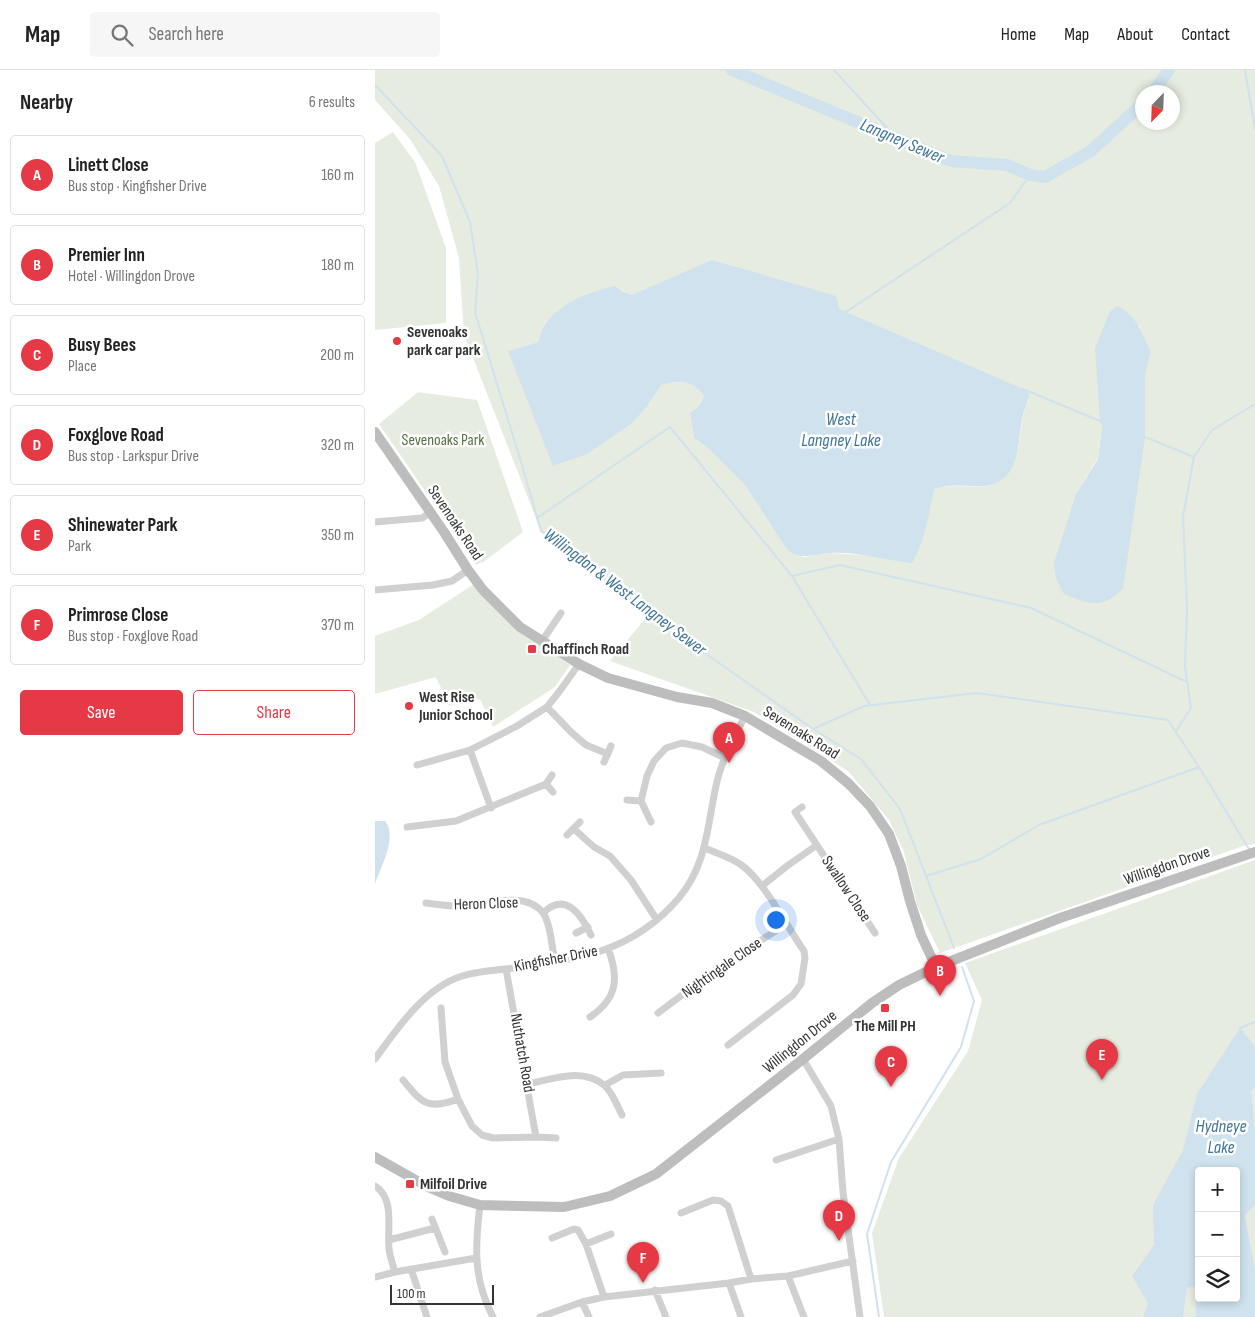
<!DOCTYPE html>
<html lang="en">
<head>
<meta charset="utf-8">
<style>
  :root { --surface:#fff; --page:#f6f6f6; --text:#222; --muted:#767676; --line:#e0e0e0; --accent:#e63946 }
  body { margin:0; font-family:"Sofia Sans Condensed",sans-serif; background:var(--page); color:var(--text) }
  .controls { position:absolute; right:15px; bottom:15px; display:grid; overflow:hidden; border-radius:5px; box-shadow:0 2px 8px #0003 }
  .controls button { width:45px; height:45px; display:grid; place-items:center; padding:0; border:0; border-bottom:1px solid var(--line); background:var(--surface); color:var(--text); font:25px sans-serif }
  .compass { position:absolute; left:760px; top:15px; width:45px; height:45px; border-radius:50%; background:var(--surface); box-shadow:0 2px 8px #0003; rotate:203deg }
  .scale { position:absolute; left:15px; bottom:12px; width:104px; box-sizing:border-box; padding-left:5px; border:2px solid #333; border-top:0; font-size:14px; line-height:18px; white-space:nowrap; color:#333; -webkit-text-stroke:4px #fff; paint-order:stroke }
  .you { position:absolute; left:400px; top:849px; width:18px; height:18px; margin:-12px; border:4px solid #fff; border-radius:50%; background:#1a73e8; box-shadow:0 0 0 8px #1a73e833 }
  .badge { display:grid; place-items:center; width:32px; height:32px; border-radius:50%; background:var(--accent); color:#fff; font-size:16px; font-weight:700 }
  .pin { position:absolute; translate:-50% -41px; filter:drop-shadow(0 1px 2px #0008) }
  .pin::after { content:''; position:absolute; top:26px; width:18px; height:15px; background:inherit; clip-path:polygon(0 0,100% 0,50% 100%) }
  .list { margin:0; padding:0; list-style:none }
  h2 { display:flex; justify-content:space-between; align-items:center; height:65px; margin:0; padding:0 20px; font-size:21px }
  h2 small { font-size:16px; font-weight:400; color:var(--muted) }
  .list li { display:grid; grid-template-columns:32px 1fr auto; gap:15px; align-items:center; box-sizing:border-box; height:80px; margin:0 10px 10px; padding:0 10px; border:1px solid var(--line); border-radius:5px }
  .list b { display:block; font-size:19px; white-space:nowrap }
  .list p { margin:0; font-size:16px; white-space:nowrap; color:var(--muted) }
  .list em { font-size:16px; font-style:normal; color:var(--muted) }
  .actions { display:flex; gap:10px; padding:15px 20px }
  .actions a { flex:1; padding:11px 0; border:1px solid var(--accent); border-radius:5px; text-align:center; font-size:18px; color:var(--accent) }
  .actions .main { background:var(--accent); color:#fff }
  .icon { flex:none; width:28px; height:28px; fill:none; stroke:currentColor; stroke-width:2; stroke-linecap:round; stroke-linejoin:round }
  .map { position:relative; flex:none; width:880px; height:1247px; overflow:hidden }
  header { display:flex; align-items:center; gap:30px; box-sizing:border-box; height:70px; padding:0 25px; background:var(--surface); border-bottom:1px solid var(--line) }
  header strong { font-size:24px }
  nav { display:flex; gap:28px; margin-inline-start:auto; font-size:18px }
  .search { width:350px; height:45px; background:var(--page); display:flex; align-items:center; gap:12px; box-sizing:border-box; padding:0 18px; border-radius:5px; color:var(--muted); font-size:19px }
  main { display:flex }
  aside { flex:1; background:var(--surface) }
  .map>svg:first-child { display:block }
  .green { fill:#e6ecdf; fill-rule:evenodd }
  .water { fill:#cfe2ee; fill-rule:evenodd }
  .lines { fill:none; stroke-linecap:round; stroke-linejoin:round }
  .stream { stroke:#cfe2ee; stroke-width:2 }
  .river { stroke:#cfe2ee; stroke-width:12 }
  .street { stroke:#d0d0d0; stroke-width:7 }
  .secondary { stroke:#bdbdbd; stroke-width:10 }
  .poi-dot { fill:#e63946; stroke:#fff; stroke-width:2 }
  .labels { text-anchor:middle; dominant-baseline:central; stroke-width:5; stroke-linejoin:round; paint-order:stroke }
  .poi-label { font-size:16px; font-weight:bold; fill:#333; stroke:#fff; text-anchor:start }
  .park-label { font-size:16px; fill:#56703f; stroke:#fff }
  .street-label { font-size:16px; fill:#333; stroke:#fff }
  .water-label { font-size:18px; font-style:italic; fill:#3f7597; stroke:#fff }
</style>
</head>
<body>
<header>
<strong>Map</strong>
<div class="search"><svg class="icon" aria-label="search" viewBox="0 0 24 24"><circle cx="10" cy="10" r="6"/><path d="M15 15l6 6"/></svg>Search here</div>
<nav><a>Home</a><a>Map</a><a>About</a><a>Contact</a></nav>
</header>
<main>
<aside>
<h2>Nearby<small>6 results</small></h2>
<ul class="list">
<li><span class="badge">A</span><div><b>Linett Close</b><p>Bus stop · Kingfisher Drive</p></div><em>160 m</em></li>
<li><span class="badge">B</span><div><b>Premier Inn</b><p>Hotel · Willingdon Drove</p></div><em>180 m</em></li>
<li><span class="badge">C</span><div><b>Busy Bees</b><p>Place</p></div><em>200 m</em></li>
<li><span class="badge">D</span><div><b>Foxglove Road</b><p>Bus stop · Larkspur Drive</p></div><em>320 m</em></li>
<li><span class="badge">E</span><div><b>Shinewater Park</b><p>Park</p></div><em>350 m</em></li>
<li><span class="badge">F</span><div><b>Primrose Close</b><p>Bus stop · Foxglove Road</p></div><em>370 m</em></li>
</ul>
<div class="actions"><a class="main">Save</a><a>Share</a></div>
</aside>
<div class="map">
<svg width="880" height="1247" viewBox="0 0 880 1247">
  <rect width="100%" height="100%" fill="#fff"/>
  <!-- green -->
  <path class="green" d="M 0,0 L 880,0 L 880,774 L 871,775 L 565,883 L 542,835 L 529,782 L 514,750 L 473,701 L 379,642 L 235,591 L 275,543 L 166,461 L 89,265 L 84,188 L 64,116 L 35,69 L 0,30 ZM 768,22 L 798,22 L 798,52 L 768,52 ZM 240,216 L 247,221 L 257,225 L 654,329 C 652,335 649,341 648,347 C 643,374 645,411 610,416 C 593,418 577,413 560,419 L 557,426 L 555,438 L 490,485 L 455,483 L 429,487 L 412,480 L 370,415 L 332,377 L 319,368 L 315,343 L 324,336 L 329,326 C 317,310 304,310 285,315 L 274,335 L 133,281 L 163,272 L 170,254 L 186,238 ZM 764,255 L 768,269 L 776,282 L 770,305 L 770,367 L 701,424 L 723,388 L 727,356 Z
    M 18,62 L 40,92 L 71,178 L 71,253 L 0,260 L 0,73 Z
    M 43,322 L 102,330 L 148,462 L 107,493 L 106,492 L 101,495 L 4,354 Z
    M 99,514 L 145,561 L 195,595 L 180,617 L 118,657 L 105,629 L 74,636 L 61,607 L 0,624 L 0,566 L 44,550 Z
    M 880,790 L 880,1247 L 509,1247 L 497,1163 L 524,1088 L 593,981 L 607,930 L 590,893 ZM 824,1101 L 861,1101 L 861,1228 L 824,1228 Z"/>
  <!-- water -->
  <path class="water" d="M 337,190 L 461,226 L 464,239 L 648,319 L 654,323 C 654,331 650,338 648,345 C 642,372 647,412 609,416 C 593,417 576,413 560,419 C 557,426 557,431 555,439 C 552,457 546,477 537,493 C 509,490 482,481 454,483 C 438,485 426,490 412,480 L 370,415 L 332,377 L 319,368 L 315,343 L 324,336 L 329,326 C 317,310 304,310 286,315 L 274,334 L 257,353 L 212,384 L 178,396 L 133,281 L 163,272 C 165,266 167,258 171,253 C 189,230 213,223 240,216 L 247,221 L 257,225 Z
    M 743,236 C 765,249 765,262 776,282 L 770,305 L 770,367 L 748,519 C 726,540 714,534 689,524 L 681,509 L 679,493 L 701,424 L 723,389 L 727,356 L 725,351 L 720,278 L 735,241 Z
    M 0,751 L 10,751 C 23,767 6,796 0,814 Z
    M 865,958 L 880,976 L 880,1017 L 876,1021 L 880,1060 L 880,1134 L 870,1146 L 880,1200 L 880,1247 L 821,1247 L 820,1216 L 812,1218 L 808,1247 L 768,1247 L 773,1234 L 757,1206 L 779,1175 L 778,1135 L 808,1080 L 822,1024 ZM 824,1101 L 861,1101 L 861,1228 L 824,1228 Z"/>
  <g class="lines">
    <!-- stream -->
    <path class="stream" d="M 459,0 L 523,70
      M 870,0 L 880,59
      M 0,15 L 67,86 L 95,152 L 103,204 L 100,242 L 146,392 L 166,461 L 304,565 L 438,659 L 486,689 L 525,739 L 579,878
      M 471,242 L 635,133 L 655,105
      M 648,319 L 725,351
      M 770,367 L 819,387
      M 162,448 L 295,357 L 417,506 L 495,635
      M 417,506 L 465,495 L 656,538 L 812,612
      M 438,659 L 489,636 L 602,623 L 793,650 L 824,697 L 874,779
      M 801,661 L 816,638 L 810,597 L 812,538 L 808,446 L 819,387 L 837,360 L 880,334
      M 551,806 L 606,789 L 664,755 L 824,697
      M 865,958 L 880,952
      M 504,1247 L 492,1164 L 516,1092 L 586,977 L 599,931 L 587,897"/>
    <!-- river -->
    <path class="river" d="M 357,0 L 576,91 L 632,95 L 655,105 L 670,107 L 716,81 L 768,33
      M 778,22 L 794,0"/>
    <!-- street -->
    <path class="street" d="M 0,452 L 47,448 L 56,442
      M 0,520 L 58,515 L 77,511 L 93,500
      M 167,571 L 186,543
      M 172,637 L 196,662 L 211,675 L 233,684
      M 95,680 L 116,738
      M 229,692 L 236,676
      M 42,695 L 95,680 L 142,656 L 172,637 L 184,622 L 204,594
      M 171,714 L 178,722
      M 252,730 L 266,731
      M 427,737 L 420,742 L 500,863
      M 276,752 L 266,731 L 272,706 L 279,691 L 291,678 L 307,673 L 327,677 L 350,688
      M 32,757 L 81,751 L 171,714 L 177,705
      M 199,759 L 219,777 L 235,786 L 256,810 L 282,850
      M 192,765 L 205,752
      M 330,778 C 341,783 355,787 365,794 C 389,810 412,857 429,881 L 430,888 L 426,914 L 418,925 L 353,975
      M 387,816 L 412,796 L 442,775
      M 51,833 C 61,834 72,836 82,836 C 107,836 150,819 168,843 C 176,854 177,879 180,892
      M 168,843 C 190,821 206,844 216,865
      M 201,863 L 213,857
      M 131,899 L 161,1067
      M 66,938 L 70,992 L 83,1029 L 97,1056 L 107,1065 L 118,1068 L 161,1067 L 181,1068
      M 283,943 L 335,904 L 411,854
      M 215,947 C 243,928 244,908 233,878
      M 0,989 C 22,959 49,918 87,906 C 103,901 122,900 139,898 C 205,889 257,882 303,829 C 332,795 332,757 341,716 C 346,691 359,668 370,646
      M 428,989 L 456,1036 L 464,1069 L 468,1122 L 485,1247
      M 28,1010 C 48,1034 52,1040 83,1029
      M 153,1014 C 178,1009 207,997 229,1015 C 237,1021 242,1036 247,1045
      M 230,1015 L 248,1005 L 286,1003
      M 401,1090 L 464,1069
      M 0,1116 C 20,1128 12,1159 14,1179 C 15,1187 18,1195 20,1202
      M 105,1135 C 100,1176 98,1209 118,1247
      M 306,1143 L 338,1130 L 346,1131 L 353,1136 L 376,1209
      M 57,1149 L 70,1182
      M 177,1168 L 199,1159 L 203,1160 L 211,1174 L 229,1227
      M 14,1170 L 60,1158
      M 211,1174 L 236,1164
      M 36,1199 L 52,1247
      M 413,1206 L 429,1247
      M 0,1207 L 20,1202 L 101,1188
      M 354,1213 L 366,1247
      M 280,1220 L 291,1247
      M 207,1232 L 214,1247
      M 165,1247 L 207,1232 L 229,1227 L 354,1213 L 376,1209 L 413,1206 L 478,1191"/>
    <!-- secondary -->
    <path class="secondary" d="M 0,362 L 69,462 L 93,500 L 108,520 L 145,557 L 204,594 L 233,608 L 302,627 L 337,633 L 370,646 L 446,691 L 473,713 L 495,736 L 514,764 L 526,796 L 535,831 L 546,865 L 561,897
      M 0,1087 L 53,1117 L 74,1126 L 105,1135 L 189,1137 L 235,1126 L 281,1104 L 428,989 L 497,933 L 524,915 L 561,897 L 685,848 L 880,782"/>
  </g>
  <!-- markers -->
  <g class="poi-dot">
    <circle cx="22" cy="271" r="5"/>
    <rect x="152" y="574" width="10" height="10" rx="2.5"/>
    <circle cx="34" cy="636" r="5"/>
    <rect x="505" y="933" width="10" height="10" rx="2.5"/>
    <rect x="30" y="1109" width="10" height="10" rx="2.5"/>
  </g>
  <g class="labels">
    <!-- poi labels -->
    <g class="poi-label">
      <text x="32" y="262">Sevenoaks<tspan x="32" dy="18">park car park</tspan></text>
      <text x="167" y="579">Chaffinch Road</text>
      <text x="44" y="627">West Rise<tspan x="44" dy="18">Junior School</tspan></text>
      <text x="510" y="956" text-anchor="middle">The Mill PH</text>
      <text x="45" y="1114">Milfoil Drive</text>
    </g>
    <!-- park labels -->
    <g class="park-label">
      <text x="68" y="370">Sevenoaks Park</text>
    </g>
    <!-- street labels -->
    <g class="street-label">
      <text transform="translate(80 453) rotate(56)">Sevenoaks Road</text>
      <text transform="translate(426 663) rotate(32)">Sevenoaks Road</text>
      <text transform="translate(792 796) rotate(-19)">Willingdon Drove</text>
      <text transform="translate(471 819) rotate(56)">Swallow Close</text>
      <text transform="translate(111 834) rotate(-2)">Heron Close</text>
      <text transform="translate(181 889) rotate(-11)">Kingfisher Drive</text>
      <text transform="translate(347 898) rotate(-35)">Nightingale Close</text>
      <text transform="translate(425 972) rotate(-39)">Willingdon Drove</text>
      <text transform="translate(147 983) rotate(80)">Nuthatch Road</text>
    </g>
    <!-- water labels -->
    <g class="water-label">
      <text transform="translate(527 71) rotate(23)">Langney Sewer</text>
      <text x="466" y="349">West<tspan x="466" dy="21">Langney Lake</tspan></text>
      <text transform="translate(250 522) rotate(37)">Willingdon &amp; West Langney Sewer</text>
      <text x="846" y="1056">Hydneye<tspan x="846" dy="21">Lake</tspan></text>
    </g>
  </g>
</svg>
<div class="controls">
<button>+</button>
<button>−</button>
<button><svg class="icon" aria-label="layers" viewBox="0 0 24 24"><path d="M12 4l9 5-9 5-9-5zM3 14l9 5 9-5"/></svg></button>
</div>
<svg class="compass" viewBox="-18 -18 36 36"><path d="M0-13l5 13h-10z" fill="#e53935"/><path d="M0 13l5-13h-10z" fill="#767676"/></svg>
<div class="scale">100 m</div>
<div class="you"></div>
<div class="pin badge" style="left:354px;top:693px">A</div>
<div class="pin badge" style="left:565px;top:926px">B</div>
<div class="pin badge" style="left:516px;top:1017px">C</div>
<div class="pin badge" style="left:464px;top:1171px">D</div>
<div class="pin badge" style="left:727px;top:1010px">E</div>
<div class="pin badge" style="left:268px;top:1213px">F</div>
</div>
</main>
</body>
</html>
